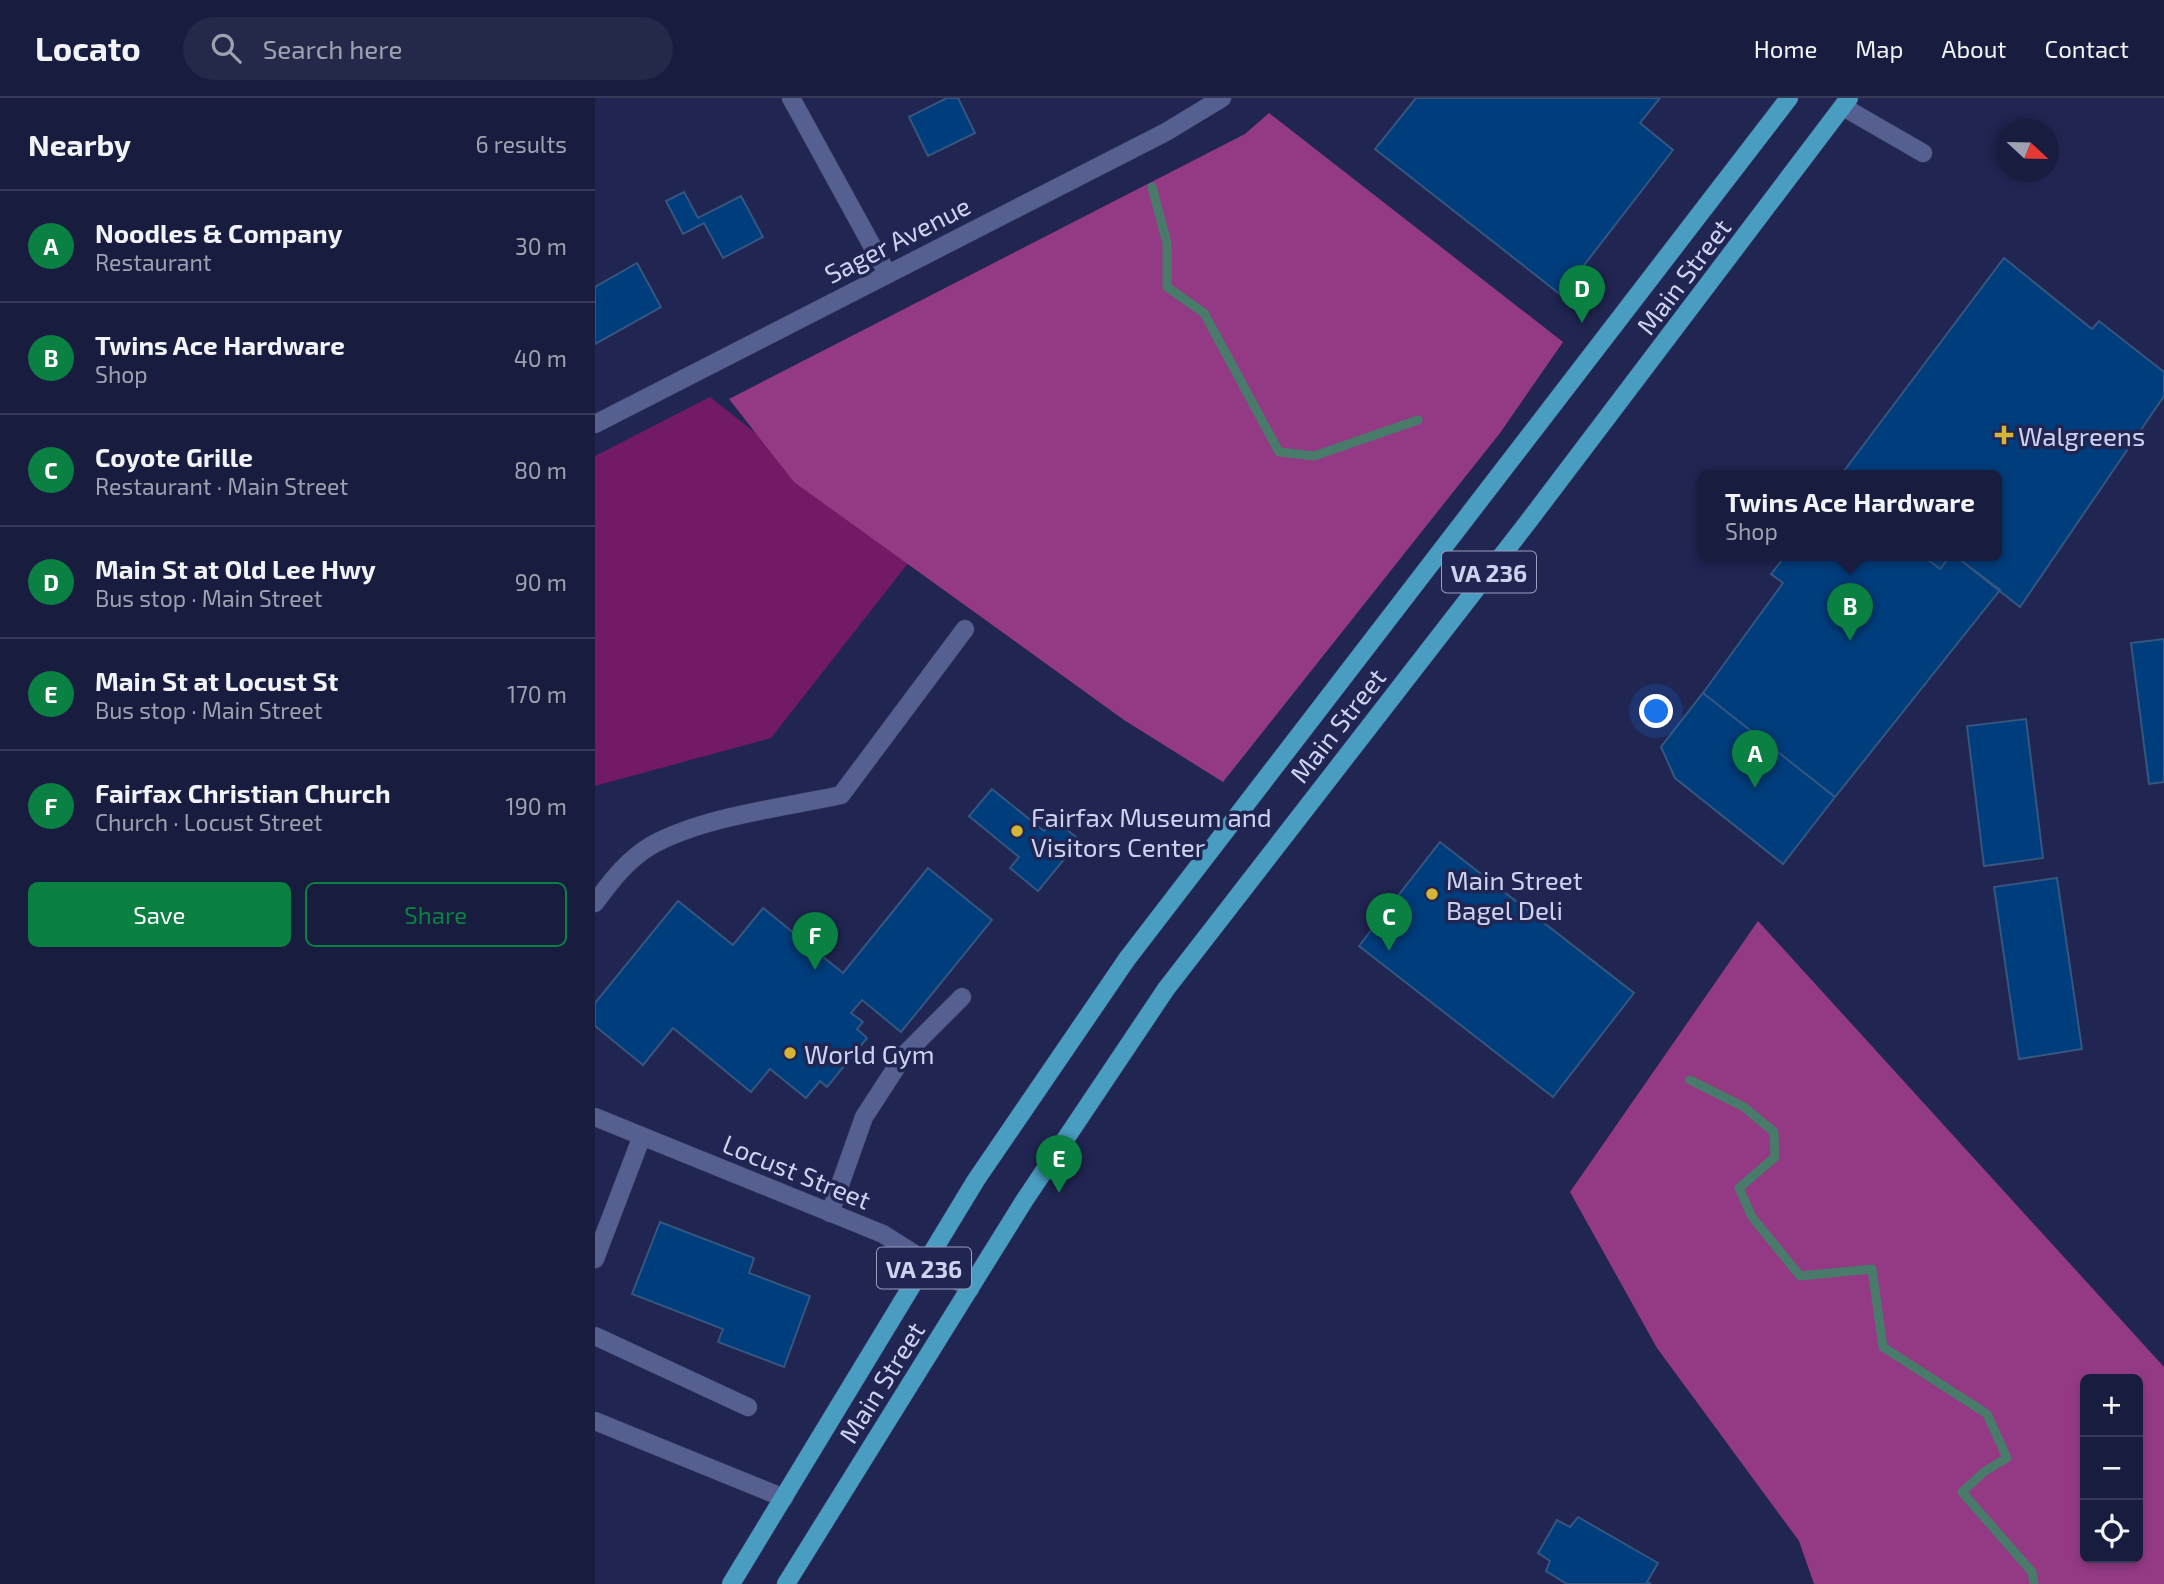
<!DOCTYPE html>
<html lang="en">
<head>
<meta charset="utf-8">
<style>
  :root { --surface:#181c3e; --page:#252949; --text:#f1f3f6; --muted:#9fa1b0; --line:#363a58; --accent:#0b8043 }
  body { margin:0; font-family:"Exo 2",sans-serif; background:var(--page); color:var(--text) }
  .controls { position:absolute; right:21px; bottom:21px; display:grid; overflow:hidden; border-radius:10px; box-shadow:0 4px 10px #0003 }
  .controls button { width:63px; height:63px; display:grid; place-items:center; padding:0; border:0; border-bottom:2px solid var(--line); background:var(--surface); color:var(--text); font:35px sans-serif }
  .compass { position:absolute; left:1401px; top:21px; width:63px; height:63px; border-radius:50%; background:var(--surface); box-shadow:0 4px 10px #0003; rotate:112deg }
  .you { position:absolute; left:1062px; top:614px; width:24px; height:24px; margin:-18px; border:5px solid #fff; border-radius:50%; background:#1a73e8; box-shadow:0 0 0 10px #1a73e833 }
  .badge { display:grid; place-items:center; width:46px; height:46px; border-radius:50%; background:var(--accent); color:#fff; font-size:23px; font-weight:700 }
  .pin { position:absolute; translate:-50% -58px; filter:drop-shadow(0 2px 4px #0008) }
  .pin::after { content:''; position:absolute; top:37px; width:24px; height:21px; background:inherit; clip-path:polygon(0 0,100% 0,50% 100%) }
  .popup { position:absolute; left:1103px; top:372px; width:304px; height:91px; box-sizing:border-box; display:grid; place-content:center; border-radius:10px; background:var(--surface); filter:drop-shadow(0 2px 5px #0005); font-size:23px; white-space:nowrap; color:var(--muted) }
  .popup b { font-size:26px; color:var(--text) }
  .popup::after { content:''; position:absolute; left:50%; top:100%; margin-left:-14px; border:14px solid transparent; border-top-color:var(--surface) }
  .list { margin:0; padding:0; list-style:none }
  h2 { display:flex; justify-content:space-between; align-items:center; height:91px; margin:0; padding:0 28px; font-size:30px }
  h2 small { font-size:23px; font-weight:400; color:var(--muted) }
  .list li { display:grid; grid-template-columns:46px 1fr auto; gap:21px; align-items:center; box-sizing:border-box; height:112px; padding:0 28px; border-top:2px solid var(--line) }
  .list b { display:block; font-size:26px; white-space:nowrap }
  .list p { margin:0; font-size:23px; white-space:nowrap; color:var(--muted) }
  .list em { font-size:23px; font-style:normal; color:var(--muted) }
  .actions { display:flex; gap:14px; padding:21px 28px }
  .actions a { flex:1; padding:16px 0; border:2px solid var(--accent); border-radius:10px; text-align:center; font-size:24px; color:var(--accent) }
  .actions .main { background:var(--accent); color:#fff }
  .icon { flex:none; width:38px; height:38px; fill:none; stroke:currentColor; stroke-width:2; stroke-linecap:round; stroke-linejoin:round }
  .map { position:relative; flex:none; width:1569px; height:1486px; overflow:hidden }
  header { display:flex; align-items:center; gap:42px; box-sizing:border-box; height:98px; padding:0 35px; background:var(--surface); border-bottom:2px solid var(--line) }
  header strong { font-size:33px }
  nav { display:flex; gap:38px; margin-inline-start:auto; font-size:24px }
  .search { width:490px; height:63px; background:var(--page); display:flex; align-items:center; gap:18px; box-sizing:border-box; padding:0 24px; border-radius:38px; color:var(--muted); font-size:26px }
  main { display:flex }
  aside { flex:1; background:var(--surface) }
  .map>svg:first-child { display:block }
  .green { fill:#721a66 }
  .forest { fill:#943a85; fill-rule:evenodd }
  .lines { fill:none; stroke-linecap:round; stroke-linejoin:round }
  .stream { stroke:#487b6a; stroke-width:9 }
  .building { fill:#003d7c; stroke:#345680; stroke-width:2 }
  .minor-casing { stroke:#3d4066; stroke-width:19 }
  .major-casing { stroke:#3d4066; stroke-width:19 }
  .minor { stroke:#555f90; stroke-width:18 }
  .major { stroke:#489dc1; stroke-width:18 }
  .poi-dot { fill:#d5b535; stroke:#202552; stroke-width:2.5 }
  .labels { text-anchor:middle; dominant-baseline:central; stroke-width:7; stroke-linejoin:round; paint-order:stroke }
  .shield { fill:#202552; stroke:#989fc0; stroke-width:2 }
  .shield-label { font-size:24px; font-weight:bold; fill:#ccd3ef }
  .street-label { font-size:26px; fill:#ccd3ef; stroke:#202552 }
  .poi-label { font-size:26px; fill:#ccd3ef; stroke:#202552; text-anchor:start }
</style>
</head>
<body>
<header>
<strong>Locato</strong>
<div class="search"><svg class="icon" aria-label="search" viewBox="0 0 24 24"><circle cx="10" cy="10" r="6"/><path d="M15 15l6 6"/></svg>Search here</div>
<nav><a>Home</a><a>Map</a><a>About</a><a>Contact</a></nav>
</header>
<main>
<aside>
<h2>Nearby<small>6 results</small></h2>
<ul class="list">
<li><span class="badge">A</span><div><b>Noodles &amp; Company</b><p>Restaurant</p></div><em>30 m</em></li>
<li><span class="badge">B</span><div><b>Twins Ace Hardware</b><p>Shop</p></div><em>40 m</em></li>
<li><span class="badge">C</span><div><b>Coyote Grille</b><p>Restaurant · Main Street</p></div><em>80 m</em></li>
<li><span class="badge">D</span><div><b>Main St at Old Lee Hwy</b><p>Bus stop · Main Street</p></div><em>90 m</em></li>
<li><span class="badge">E</span><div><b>Main St at Locust St</b><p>Bus stop · Main Street</p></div><em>170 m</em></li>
<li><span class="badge">F</span><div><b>Fairfax Christian Church</b><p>Church · Locust Street</p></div><em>190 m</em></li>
</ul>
<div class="actions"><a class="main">Save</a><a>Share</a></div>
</aside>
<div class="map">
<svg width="1569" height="1486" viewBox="0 0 1569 1486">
  <rect width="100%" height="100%" fill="#202552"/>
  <!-- green -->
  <path class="green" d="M 115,299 L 318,459 L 176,640 L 0,688 L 0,358 Z"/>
  <!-- forest -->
  <path class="forest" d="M 674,15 L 968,244 L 905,335 L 628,684 L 529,622 L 199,384 L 134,301 L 650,36 Z
    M 1163,823 L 1569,1269 L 1569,1486 L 1219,1486 L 1204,1443 L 1062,1250 L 975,1094 ZM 1490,1281 L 1543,1281 L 1543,1460 L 1490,1460 Z"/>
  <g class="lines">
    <!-- stream -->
    <path class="stream" d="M 557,89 L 572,145 L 572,189 L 609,215 L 684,354 L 719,358 L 823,322
      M 1095,982 L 1149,1009 L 1179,1034 L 1180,1059 L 1144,1090 L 1157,1119 L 1205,1178 L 1277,1171 L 1288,1249 L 1392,1316 L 1412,1360 L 1390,1373 L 1367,1394 L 1437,1474 L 1439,1486"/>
  </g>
  <!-- building -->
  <path class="building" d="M 352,0 L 363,0 L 380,35 L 333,58 L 314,19 Z
    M 821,0 L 1065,0 L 1045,25 L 1078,52 L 966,197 L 780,51 Z
    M 89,94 L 103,120 L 146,98 L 168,139 L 128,160 L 109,125 L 88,136 L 71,103 Z
    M 1409,160 L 1497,231 L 1504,223 L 1569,274 L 1569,298 L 1425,509 L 1359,457 L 1402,457 L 1402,377 L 1246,377 Z
    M 42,165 L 66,209 L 0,246 L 0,189 Z
    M 1191,457 L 1327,457 L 1345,471 L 1356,457 L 1359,457 L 1405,492 L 1240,699 L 1108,595 L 1188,485 L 1176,476 Z
    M 1327,457 L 1356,457 L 1345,471 Z
    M 1569,541 L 1569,684 L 1554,686 L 1536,545 Z
    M 1108,595 L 1240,699 L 1188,766 L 1080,680 L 1066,649 Z
    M 1431,621 L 1448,760 L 1389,768 L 1372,628 Z
    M 397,691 L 449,733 L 459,722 L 485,742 L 443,793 L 415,770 L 424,759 L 374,718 Z
    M 845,744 L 1039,895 L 958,999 L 764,848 Z
    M 333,770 L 397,822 L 306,934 L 267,902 L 256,915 L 268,924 L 262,931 L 272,940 L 232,989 L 225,983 L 211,1000 L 175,971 L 156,994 L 78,930 L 48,967 L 0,928 L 0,905 L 83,803 L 138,847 L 168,810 L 248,875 Z
    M 1462,780 L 1487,951 L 1424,961 L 1399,789 Z
    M 65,1124 L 159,1160 L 154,1175 L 215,1198 L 189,1269 L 123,1244 L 128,1231 L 37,1196 Z
    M 983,1419 L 1063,1465 L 1052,1484 L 1056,1486 L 972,1486 L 951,1473 L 955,1463 L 943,1455 L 962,1422 L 975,1429 Z"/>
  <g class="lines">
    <defs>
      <path id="minor" d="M 196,0 L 292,175
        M 1250,10 L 1328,55
        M 0,326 L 571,34 L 627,0
        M 0,805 C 16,783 33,761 57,747 C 111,718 186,710 246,697 L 370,531
        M 0,1019 L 288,1136 L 375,1191
        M 235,1115 L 269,1019 L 310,956 L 367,899
        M 0,1161 L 47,1038
        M 0,1238 L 153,1309
        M 0,1323 L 189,1400"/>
      <path id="major" d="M 136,1486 L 381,1082 L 532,861 L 1194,0
        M 191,1486 L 429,1103 L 571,891 L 936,420 L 1254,0"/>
    </defs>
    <!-- minor casing -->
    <use href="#minor" class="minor-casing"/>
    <!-- major casing -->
    <use href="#major" class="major-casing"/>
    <!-- minor -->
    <use href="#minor" class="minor"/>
    <!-- major -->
    <use href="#major" class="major"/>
  </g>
  <!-- markers -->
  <g class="poi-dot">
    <path d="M1405.5 326.5h7v7h7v7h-7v7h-7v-7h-7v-7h7z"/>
    <circle cx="422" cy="733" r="7"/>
    <circle cx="837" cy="796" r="7"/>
    <circle cx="195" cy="955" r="7"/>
  </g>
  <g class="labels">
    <!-- shield labels -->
    <g class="shield">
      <rect x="847" y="453.5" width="94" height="41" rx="5"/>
      <rect x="282" y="1149.5" width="94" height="41" rx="5"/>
    </g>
    <g class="shield-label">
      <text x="894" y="474">VA 236</text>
      <text x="329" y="1170">VA 236</text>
    </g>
    <!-- street labels -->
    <g class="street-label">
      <text transform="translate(302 141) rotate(-27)">Sager Avenue</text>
      <text transform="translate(1088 178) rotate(-53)">Main Street</text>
      <text transform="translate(742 627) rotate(-52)">Main Street</text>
      <text transform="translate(202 1073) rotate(22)">Locust Street</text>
      <text transform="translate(286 1284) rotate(-58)">Main Street</text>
    </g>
    <!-- poi labels -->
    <g class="poi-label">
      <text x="1423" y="337">Walgreens</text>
      <text x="436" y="718">Fairfax Museum and<tspan x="436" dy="30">Visitors Center</tspan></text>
      <text x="851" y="781">Main Street<tspan x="851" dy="30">Bagel Deli</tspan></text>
      <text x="209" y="955">World Gym</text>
    </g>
  </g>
</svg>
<div class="controls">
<button>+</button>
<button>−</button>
<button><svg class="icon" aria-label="locate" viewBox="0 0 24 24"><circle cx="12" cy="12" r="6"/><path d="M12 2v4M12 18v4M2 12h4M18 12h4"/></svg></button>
</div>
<svg class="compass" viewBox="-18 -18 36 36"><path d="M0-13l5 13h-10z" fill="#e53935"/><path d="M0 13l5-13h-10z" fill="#9fa1b0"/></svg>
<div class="you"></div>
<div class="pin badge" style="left:1160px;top:690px">A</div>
<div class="pin badge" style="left:1255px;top:543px">B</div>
<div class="popup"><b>Twins Ace Hardware</b>Shop</div>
<div class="pin badge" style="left:794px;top:853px">C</div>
<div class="pin badge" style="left:987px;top:225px">D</div>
<div class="pin badge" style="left:464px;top:1095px">E</div>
<div class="pin badge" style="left:220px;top:872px">F</div>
</div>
</main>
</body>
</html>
